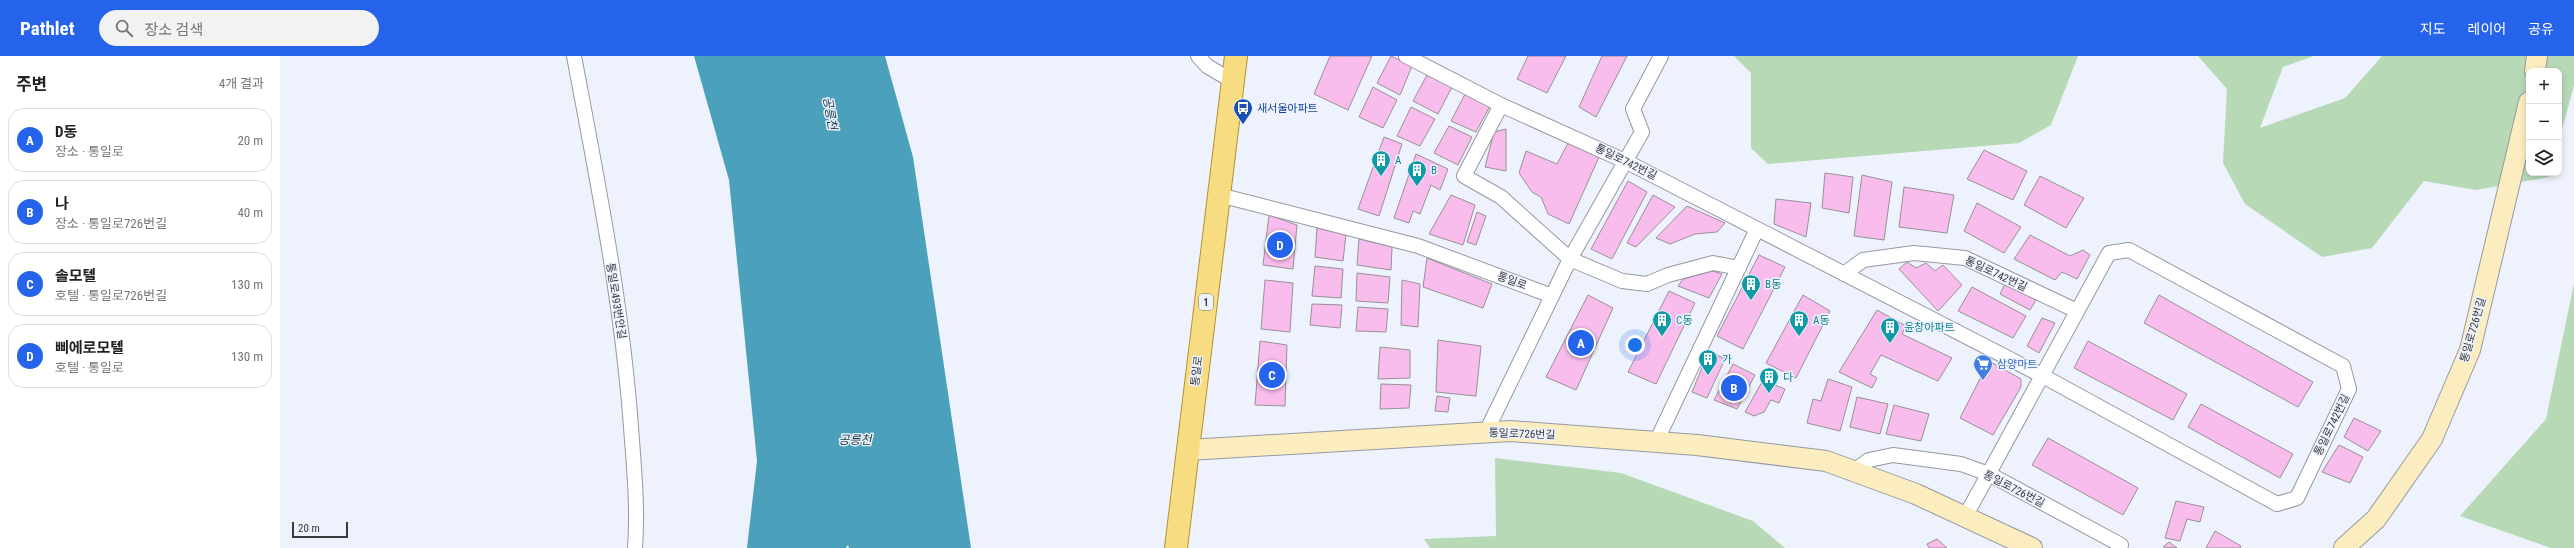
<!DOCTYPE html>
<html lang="ko">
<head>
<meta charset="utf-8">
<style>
  :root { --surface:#fff; --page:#f2f2f2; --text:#222; --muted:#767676; --line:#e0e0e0; --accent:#2563eb }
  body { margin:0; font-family:"Roboto Condensed","Noto Sans KR",sans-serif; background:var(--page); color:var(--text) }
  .controls { position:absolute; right:12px; top:12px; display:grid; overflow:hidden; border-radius:8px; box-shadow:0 2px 6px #0003 }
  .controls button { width:36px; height:36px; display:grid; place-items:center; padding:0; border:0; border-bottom:1px solid var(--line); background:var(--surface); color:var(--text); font:20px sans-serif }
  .scale { position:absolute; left:12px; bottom:10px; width:56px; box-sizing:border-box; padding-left:4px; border:2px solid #37393d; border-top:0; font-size:11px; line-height:14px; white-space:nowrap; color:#37393d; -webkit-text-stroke:3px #eef2fc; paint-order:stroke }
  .you { position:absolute; left:1355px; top:289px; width:14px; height:14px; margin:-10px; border:3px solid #fff; border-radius:50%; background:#1a73e8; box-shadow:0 0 0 6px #1a73e833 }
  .badge { display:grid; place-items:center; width:26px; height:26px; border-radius:50%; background:var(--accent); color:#fff; font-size:13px; font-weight:700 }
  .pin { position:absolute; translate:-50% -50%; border:2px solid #fff; box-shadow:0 1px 4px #0006 }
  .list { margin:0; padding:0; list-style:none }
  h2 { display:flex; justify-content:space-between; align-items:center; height:52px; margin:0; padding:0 16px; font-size:17px }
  h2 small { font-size:13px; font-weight:400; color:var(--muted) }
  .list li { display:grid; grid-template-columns:26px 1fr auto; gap:12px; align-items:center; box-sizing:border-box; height:64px; margin:0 8px 8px; padding:0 8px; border:1px solid var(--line); border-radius:16px }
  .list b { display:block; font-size:15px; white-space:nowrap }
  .list p { margin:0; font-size:13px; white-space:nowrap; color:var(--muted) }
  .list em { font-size:13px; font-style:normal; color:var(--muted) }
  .icon { flex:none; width:22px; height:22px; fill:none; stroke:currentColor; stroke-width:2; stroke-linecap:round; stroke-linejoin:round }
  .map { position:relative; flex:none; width:2294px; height:492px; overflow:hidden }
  header { display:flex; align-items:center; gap:24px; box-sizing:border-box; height:56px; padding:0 20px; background:var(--accent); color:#fff }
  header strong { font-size:19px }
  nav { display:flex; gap:22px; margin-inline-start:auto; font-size:14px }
  .search { width:280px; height:36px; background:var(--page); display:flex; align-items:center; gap:10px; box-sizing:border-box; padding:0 14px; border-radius:22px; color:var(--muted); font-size:15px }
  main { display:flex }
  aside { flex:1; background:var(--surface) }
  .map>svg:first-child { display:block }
  .green { fill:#b7d9b6 }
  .water { fill:#4ba1bb }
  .building { fill:#f8bded; stroke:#989096 }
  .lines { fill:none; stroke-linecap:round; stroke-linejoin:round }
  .street-casing { stroke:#9699a2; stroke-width:16 }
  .secondary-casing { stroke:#9699a2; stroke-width:22 }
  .primary-casing { stroke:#b19333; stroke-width:24 }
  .street { stroke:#fff; stroke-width:14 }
  .secondary { stroke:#fbedc0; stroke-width:20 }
  .primary { stroke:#f8dc81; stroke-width:22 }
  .labels { text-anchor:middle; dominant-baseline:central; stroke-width:3; stroke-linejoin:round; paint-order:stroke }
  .shield { fill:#eef2fc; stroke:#6e7076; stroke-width:1 }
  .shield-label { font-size:10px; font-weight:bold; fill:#37393d }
  .transit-label { font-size:11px; fill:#164399; stroke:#eef2fc; text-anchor:start }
  .culture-label { font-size:11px; fill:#0d838f; stroke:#eef2fc; text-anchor:start }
  .street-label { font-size:11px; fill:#37393d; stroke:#eef2fc }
  .shop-label { font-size:11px; fill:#366cbe; stroke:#eef2fc; text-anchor:start }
  .water-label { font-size:12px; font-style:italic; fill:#0c3540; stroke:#eef2fc }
</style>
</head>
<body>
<header>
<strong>Pathlet</strong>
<div class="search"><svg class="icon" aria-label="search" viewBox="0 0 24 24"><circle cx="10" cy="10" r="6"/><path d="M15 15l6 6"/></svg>장소 검색</div>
<nav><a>지도</a><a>레이어</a><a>공유</a></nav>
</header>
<main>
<aside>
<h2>주변<small>4개 결과</small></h2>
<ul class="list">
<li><span class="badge">A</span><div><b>D동</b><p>장소 · 통일로</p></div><em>20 m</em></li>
<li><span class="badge">B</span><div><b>나</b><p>장소 · 통일로726번길</p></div><em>40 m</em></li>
<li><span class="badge">C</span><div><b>솔모텔</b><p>호텔 · 통일로726번길</p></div><em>130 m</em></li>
<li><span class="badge">D</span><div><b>삐에로모텔</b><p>호텔 · 통일로</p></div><em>130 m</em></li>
</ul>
</aside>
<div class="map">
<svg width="2294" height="492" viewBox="0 0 2294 492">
  <rect width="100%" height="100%" fill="#eef2fc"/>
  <!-- green -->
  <path class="green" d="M 1454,0 L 1798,0 L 1771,69 L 1739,87 L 1488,108 L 1471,92 L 1471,17 Z
    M 1918,0 L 2034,0 L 2003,11 L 1980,72 L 2065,42 L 2102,0 L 2294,0 L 2294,30 L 2279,84 L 2279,15 L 2249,15 L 2249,117 L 2270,117 L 2269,121 L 2196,134 L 2144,125 L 2092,192 L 2042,201 L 1965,148 L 1943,107 L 1947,33 Z
    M 2294,227 L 2294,492 L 2271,492 L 2180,460 L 2266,363 Z
    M 1215,402 L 1341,417 L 1473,465 L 1505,492 L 1150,492 L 1144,483 L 1216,480 Z"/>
  <!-- water -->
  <path class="water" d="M 414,0 L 605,0 L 633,101 L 691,492 L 569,492 L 568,489 L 566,492 L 467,492 L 477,405 L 449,124 Z"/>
  <!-- building -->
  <path class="building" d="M 1050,0 L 1092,0 L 1068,54 L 1034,38 Z
    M 1111,0 L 1132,10 L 1120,39 L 1097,27 Z
    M 1248,0 L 1286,0 L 1267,37 L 1237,23 Z
    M 1322,0 L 1347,0 L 1316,61 L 1299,51 Z
    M 1147,19 L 1172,31 L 1158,58 L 1133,45 Z
    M 1093,31 L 1117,44 L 1103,72 L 1079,61 Z
    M 1185,38 L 1210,50 L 1196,76 L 1171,65 Z
    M 1131,51 L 1155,63 L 1140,90 L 1117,80 Z
    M 1169,70 L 1192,81 L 1178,109 L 1154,97 Z
    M 1226,73 L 1226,115 L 1205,111 L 1214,76 Z
    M 1104,81 L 1122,88 L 1099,160 L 1078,153 Z
    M 1288,87 L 1319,101 L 1289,168 L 1268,158 L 1261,141 L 1252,136 L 1239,117 L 1246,95 L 1277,108 Z
    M 1704,94 L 1747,115 L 1733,144 L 1687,123 Z
    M 1136,98 L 1168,113 L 1160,134 L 1151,129 L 1140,158 L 1133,155 L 1129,167 L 1114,162 Z
    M 1545,117 L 1573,121 L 1569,157 L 1542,152 Z
    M 1582,119 L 1612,126 L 1604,184 L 1574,180 Z
    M 1760,120 L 1804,142 L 1786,172 L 1744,149 Z
    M 1348,125 L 1367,136 L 1332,203 L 1311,193 Z
    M 1624,131 L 1674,139 L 1667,177 L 1619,171 Z
    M 1171,139 L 1195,149 L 1183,189 L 1149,178 Z
    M 1373,139 L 1395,151 L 1356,191 L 1347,187 Z
    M 1496,143 L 1531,147 L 1526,181 L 1494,168 Z
    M 1697,147 L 1741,171 L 1724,197 L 1684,175 Z
    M 1407,150 L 1445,167 L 1437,176 L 1415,178 L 1390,188 L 1376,182 Z
    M 1197,156 L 1206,160 L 1196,189 L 1187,186 Z
    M 989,159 L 1017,169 L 1013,213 L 983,209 Z
    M 1037,172 L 1066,179 L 1063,205 L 1035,201 Z
    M 1750,179 L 1790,200 L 1803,194 L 1810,199 L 1797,223 L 1782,216 L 1775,224 L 1734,203 Z
    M 1079,183 L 1112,191 L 1111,214 L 1077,209 Z
    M 1479,199 L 1505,211 L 1463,293 L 1437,280 Z
    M 1147,202 L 1212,228 L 1203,252 L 1143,231 Z
    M 1627,206 L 1636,212 L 1646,207 L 1655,215 L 1663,209 L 1682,229 L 1658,255 L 1619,213 Z
    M 1035,210 L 1063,213 L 1061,242 L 1032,240 Z
    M 1433,215 L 1442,218 L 1429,242 L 1398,230 L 1403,223 Z
    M 1077,217 L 1110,221 L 1108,247 L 1076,245 Z
    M 985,224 L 1013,227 L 1010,276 L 981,273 Z
    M 1122,224 L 1140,228 L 1138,271 L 1121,269 Z
    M 1725,228 L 1756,244 L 1750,254 L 1720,238 Z
    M 1692,231 L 1746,260 L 1733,282 L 1678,255 Z
    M 1389,235 L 1415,247 L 1376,328 L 1348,316 Z
    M 1308,239 L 1333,252 L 1296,334 L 1266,321 Z
    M 1523,239 L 1550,255 L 1516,322 L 1486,307 Z
    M 1879,239 L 2033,326 L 2018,351 L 1864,267 Z
    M 1032,248 L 1062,249 L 1060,272 L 1030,269 Z
    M 1078,251 L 1108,253 L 1106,276 L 1076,275 Z
    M 1597,254 L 1626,270 L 1622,278 L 1672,302 L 1658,325 L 1601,299 L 1590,318 L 1597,322 L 1592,332 L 1559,316 Z
    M 1762,262 L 1775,267 L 1759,297 L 1747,290 Z
    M 1158,284 L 1201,290 L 1196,340 L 1156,336 Z
    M 980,285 L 1007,289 L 1005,350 L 975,349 Z
    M 1808,285 L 1907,338 L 1893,364 L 1794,312 Z
    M 1100,291 L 1130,294 L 1130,322 L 1098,323 Z
    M 1429,295 L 1445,303 L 1427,342 L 1412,336 Z
    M 1709,305 L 1741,323 L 1741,331 L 1713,379 L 1680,362 Z
    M 1453,308 L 1475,319 L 1457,353 L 1434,344 Z
    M 1548,323 L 1572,331 L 1560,375 L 1527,367 L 1533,343 L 1541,345 Z
    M 1483,324 L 1505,333 L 1499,347 L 1491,344 L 1484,356 L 1474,360 L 1465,356 Z
    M 1101,328 L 1131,329 L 1129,352 L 1100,353 Z
    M 1157,340 L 1170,342 L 1168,356 L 1155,355 Z
    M 1577,341 L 1608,348 L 1600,378 L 1570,371 Z
    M 1921,348 L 2013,398 L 2000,422 L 1908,371 Z
    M 1614,349 L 1649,358 L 1641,385 L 1606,378 Z
    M 2074,362 L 2101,375 L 2088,395 L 2064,381 Z
    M 1768,382 L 1858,432 L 1843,459 L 1752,409 Z
    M 2059,389 L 2083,401 L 2070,427 L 2042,416 Z
    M 1896,445 L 1924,451 L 1920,466 L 1907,463 L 1900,485 L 1885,482 Z
    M 1935,475 L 1961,490 L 1960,492 L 1926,492 Z
    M 1657,483 L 1667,492 L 1649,492 L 1647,488 Z
    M 1889,486 L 1897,492 L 1883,491 Z"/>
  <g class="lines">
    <defs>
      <path id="street" d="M 294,0 C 317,123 342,246 351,371 C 354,412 358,451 355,492
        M 918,0 L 927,10 L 954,26
        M 1126,0 L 1221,49 L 1347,106 L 1761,319 L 1997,448 L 2017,442 L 2069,333 L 2063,310 L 1849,194 L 1829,197 L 1685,461
        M 1221,49 L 1184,120 L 1221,141 L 1290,203 L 1342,225 L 1367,228 L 1388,219 L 1433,207 L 1459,212
        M 939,139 L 1138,190 L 1272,240
        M 1564,218 L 1583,204 L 1634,197 L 1685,202 L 1797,255
        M 1206,376 L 1290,203 L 1362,76 L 1353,53 L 1381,0
        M 1376,386 L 1477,173
        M 1574,415 L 1589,404 L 1613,399 L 1681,408 L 1709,418 L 1841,489"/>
      <path id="secondary" d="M 2255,15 L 2257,0
        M 908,394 L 1230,375 L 1417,389 L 1546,405 L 1636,438 L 1752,492
        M 2064,492 L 2096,463 L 2152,383 L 2190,294 L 2249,46"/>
      <path id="primary" d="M 896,492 L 956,0"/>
    </defs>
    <!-- street casing -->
    <use href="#street" class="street-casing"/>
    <!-- secondary casing -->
    <use href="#secondary" class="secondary-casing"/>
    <!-- primary casing -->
    <use href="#primary" class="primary-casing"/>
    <!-- street -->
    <use href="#street" class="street"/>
    <!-- secondary -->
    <use href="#secondary" class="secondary"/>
    <!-- primary -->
    <use href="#primary" class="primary"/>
  </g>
  <!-- icons -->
  <defs>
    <symbol id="bus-pin" viewBox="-11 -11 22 30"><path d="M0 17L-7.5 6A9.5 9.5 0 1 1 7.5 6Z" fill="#1a4fb4" stroke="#eef2fc"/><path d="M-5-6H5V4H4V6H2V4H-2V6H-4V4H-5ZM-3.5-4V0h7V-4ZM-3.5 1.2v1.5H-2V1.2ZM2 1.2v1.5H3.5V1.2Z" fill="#fff"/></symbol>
    <symbol id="building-pin" viewBox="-11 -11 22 30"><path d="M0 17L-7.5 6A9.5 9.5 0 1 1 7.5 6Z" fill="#0f9aa8" stroke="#eef2fc"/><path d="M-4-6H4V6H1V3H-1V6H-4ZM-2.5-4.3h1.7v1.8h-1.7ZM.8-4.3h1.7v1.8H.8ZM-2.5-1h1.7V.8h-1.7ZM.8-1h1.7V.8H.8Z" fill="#fff"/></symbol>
    <symbol id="supermarket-pin" viewBox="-11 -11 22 30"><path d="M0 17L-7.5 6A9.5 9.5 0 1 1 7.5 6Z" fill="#3f7fe0" stroke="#eef2fc"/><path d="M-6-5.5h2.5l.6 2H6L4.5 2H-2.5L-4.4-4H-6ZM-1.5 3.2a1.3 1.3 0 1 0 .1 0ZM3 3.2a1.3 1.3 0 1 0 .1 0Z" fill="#fff"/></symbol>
  </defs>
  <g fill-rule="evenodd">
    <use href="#bus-pin" x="952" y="41" width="22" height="30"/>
    <use href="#building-pin" x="1090" y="93" width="22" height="30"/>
    <use href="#building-pin" x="1126" y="103" width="22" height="30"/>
    <use href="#building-pin" x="1460" y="217" width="22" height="30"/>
    <use href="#building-pin" x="1371" y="253" width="22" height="30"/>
    <use href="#building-pin" x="1508" y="253" width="22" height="30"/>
    <use href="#building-pin" x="1599" y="260" width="22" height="30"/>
    <use href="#building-pin" x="1417" y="292" width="22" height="30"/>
    <use href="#supermarket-pin" x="1692" y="297" width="22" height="30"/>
    <use href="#building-pin" x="1478" y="310" width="22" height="30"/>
  </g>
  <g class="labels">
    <!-- shield labels -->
    <rect class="shield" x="919" y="238" width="14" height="16" rx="3"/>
    <g class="shield-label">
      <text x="926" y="246">1</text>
    </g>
    <!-- transit labels -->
    <g class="transit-label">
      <text x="977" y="52">새서울아파트</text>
    </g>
    <!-- culture labels -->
    <g class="culture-label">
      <text x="1115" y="104">A</text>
      <text x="1151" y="114">B</text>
      <text x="1485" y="228">B동</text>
      <text x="1396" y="264">C동</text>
      <text x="1533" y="264">A동</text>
      <text x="1624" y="271">윤창아파트</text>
      <text x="1442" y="303">가</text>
      <text x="1503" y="321">다</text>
    </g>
    <!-- street labels -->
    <g class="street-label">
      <text transform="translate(1346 106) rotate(26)">통일로742번길</text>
      <text transform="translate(1716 218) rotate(25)">통일로742번길</text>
      <text transform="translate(1232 225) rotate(20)">통일로</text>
      <text transform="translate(336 245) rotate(81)">통일로493번안길</text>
      <text transform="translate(2193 274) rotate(-74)">통일로726번길</text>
      <text transform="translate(917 315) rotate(-83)">통일로</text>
      <text transform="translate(2052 369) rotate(-64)">통일로742번길</text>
      <text transform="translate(1242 378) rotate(2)">통일로726번길</text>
      <text transform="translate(1734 433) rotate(27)">통일로726번길</text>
    </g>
    <!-- shop labels -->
    <g class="shop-label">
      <text x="1717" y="308">삼양마트</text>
    </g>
    <!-- water labels -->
    <g class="water-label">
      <text transform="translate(550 57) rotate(80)">공릉천</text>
      <text x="575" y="384">공릉천</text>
    </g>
  </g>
</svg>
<div class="controls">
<button>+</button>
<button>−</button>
<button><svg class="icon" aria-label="layers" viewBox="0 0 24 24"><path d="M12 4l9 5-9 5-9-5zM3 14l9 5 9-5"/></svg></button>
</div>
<div class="scale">20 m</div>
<div class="you"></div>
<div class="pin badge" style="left:1301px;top:287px">A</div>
<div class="pin badge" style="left:1454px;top:332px">B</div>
<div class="pin badge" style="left:992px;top:319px">C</div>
<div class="pin badge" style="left:1000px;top:189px">D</div>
</div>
</main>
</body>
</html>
